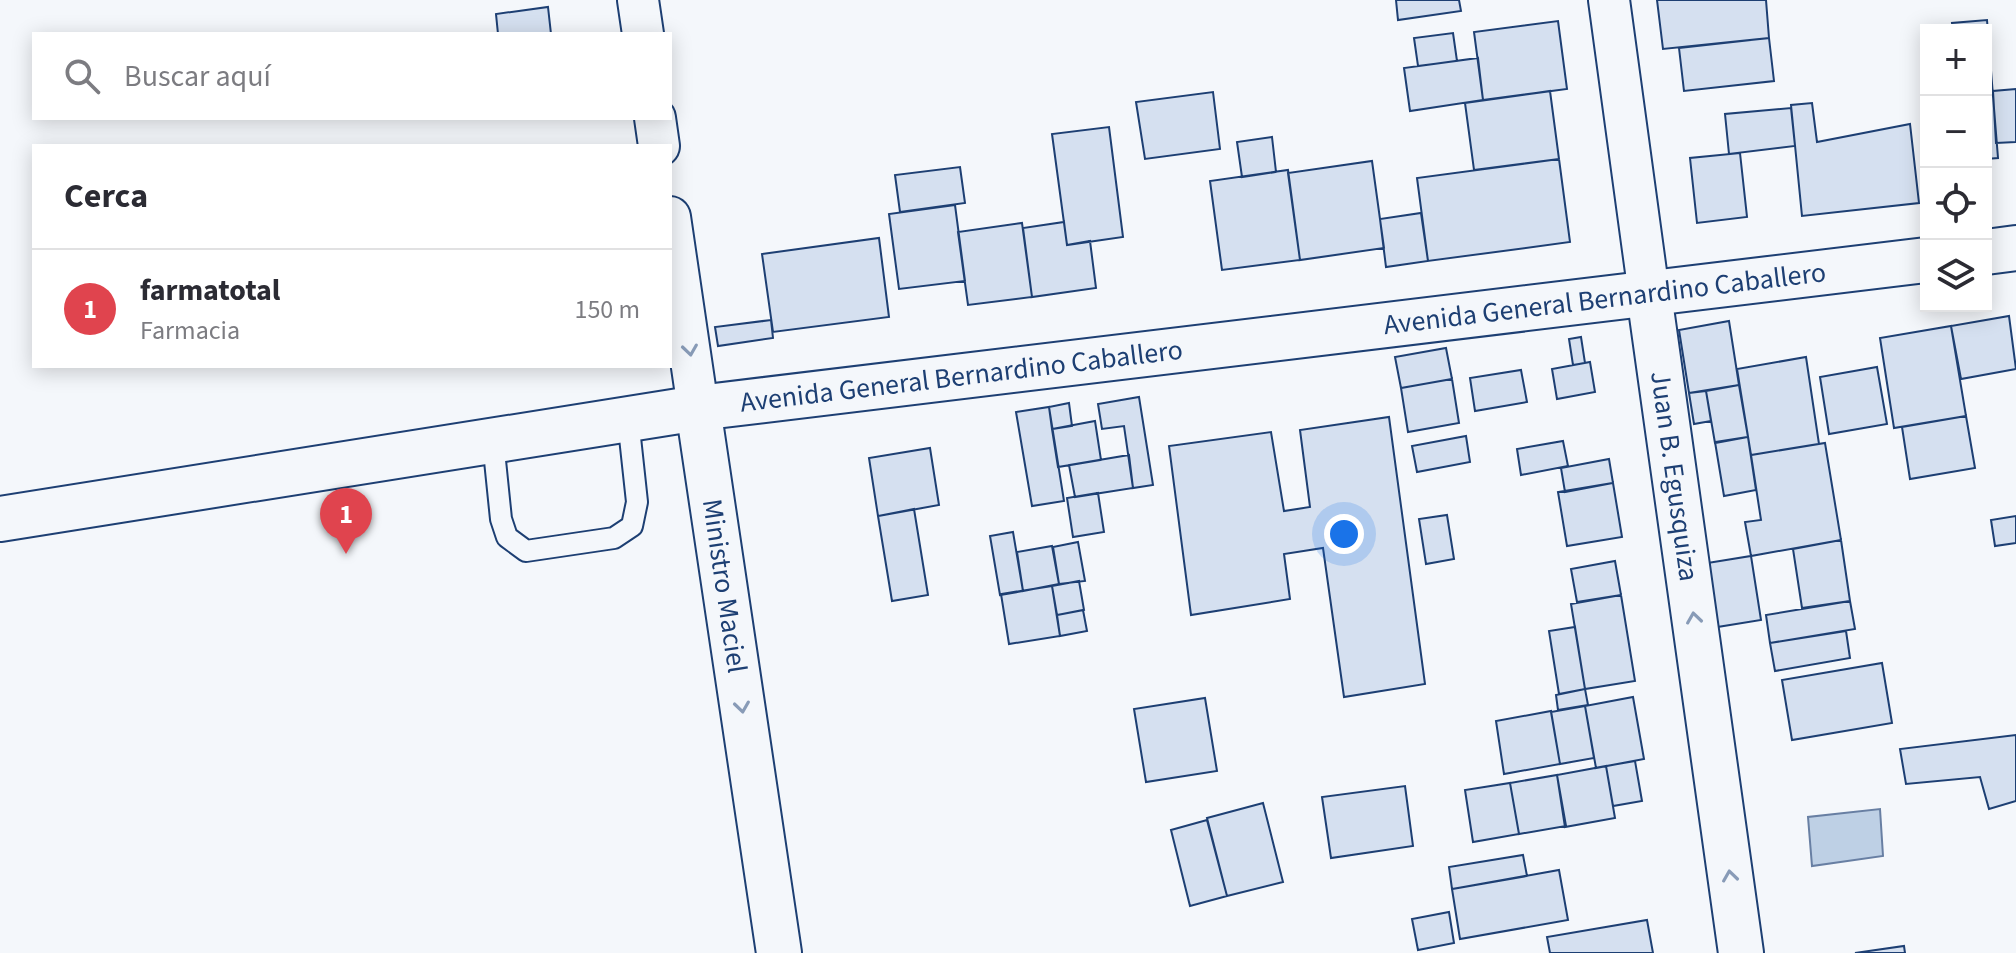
<!DOCTYPE html>
<html lang="es">
<head>
<meta charset="utf-8">
<style>
  :root { --surface:#fff; --page:#f7f7f7; --text:#2b2b33; --muted:#7c7c81; --line:#e1e1e2; --accent:#c62828 }
  body { margin:0; font-family:"Source Sans 3",sans-serif; background:var(--page); color:var(--text) }
  .controls { position:absolute; right:24px; top:24px; display:grid; overflow:hidden; border-radius:0px; box-shadow:0 4px 20px #0003 }
  .controls button { width:72px; height:72px; display:grid; place-items:center; padding:0; border:0; border-bottom:2px solid var(--line); background:var(--surface); color:var(--text); font:40px sans-serif }
  .you { position:absolute; left:1344px; top:534px; width:28px; height:28px; margin:-20px; border:6px solid #fff; border-radius:50%; background:#1a73e8; box-shadow:0 0 0 12px #1a73e833 }
  .badge { display:grid; place-items:center; width:52px; height:52px; border-radius:50%; background:var(--accent); color:#fff; font-size:26px; font-weight:700 }
  .pin { position:absolute; translate:-50% -66px; filter:drop-shadow(0 2px 4px #0008) }
  .pin::after { content:''; position:absolute; top:42px; width:28px; height:24px; background:inherit; clip-path:polygon(0 0,100% 0,50% 100%) }
  .list { margin:0; padding:0; list-style:none }
  h2 { display:flex; justify-content:space-between; align-items:center; height:104px; margin:0; padding:0 32px; font-size:34px }
  h2 small { font-size:26px; font-weight:400; color:var(--muted) }
  .list li { display:grid; grid-template-columns:52px 1fr auto; gap:24px; align-items:center; box-sizing:border-box; height:120px; padding:0 32px; border-top:2px solid var(--line) }
  .list b { display:block; font-size:30px; white-space:nowrap }
  .list p { margin:0; font-size:26px; white-space:nowrap; color:var(--muted) }
  .list em { font-size:26px; font-style:normal; color:var(--muted) }
  .icon { flex:none; width:44px; height:44px; fill:none; stroke:currentColor; stroke-width:2; stroke-linecap:round; stroke-linejoin:round }
  .map { position:relative; flex:none; width:2016px; height:953px; overflow:hidden }
  .search { position:absolute; background:var(--surface); box-shadow:0 4px 20px #0003; left:32px; top:32px; width:640px; height:88px; display:flex; align-items:center; gap:20px; box-sizing:border-box; padding:0 28px; border-radius:0px; color:var(--muted); font-size:30px }
  .panel { position:absolute; background:var(--surface); box-shadow:0 4px 20px #0003; left:32px; top:144px; width:640px; height:224px; border-radius:0px }
  .map>svg:first-child { display:block }
  .water { fill:#bed0e5; stroke:#687fa3; stroke-width:2 }
  .building { fill:#d5e0f0; stroke:#1d3f73; stroke-width:2 }
  .lines { fill:none; stroke-linecap:round; stroke-linejoin:round }
  .service-casing { stroke:#1d3f73; stroke-width:24 }
  .minor-casing { stroke:#1d3f73; stroke-width:44 }
  .tertiary-casing { stroke:#1d3f73; stroke-width:48 }
  .secondary-casing { stroke:#1d3f73; stroke-width:48 }
  .service { stroke:#f4f7fb; stroke-width:20 }
  .minor { stroke:#f4f7fb; stroke-width:40 }
  .tertiary { stroke:#f4f7fb; stroke-width:44 }
  .secondary { stroke:#f4f7fb; stroke-width:44 }
  .oneway { stroke:#889bb7 }
  .labels { text-anchor:middle; dominant-baseline:central; stroke-width:6; stroke-linejoin:round; paint-order:stroke }
  .street-label { font-size:28px; fill:#1d3f73; stroke:#f4f7fb }
</style>
</head>
<body>
<div class="map">
<svg width="2016" height="953" viewBox="0 0 2016 953">
  <rect width="100%" height="100%" fill="#f4f7fb"/>
  <!-- water -->
  <path class="water" d="M 1880,809 L 1883,856 L 1812,866 L 1808,817 Z"/>
  <!-- building -->
  <path class="building" d="M 1396,0 L 1459,0 L 1461,11 L 1398,20 Z
    M 1657,0 L 1766,0 L 1769,38 L 1663,49 Z
    M 548,7 L 551,34 L 498,34 L 496,14 Z
    M 1987,20 L 1993,96 L 1986,97 L 1986,30 L 1953,30 L 1952,23 Z
    M 1558,21 L 1567,89 L 1483,100 L 1474,32 Z
    M 1453,33 L 1457,61 L 1418,66 L 1414,38 Z
    M 1769,38 L 1774,81 L 1684,91 L 1679,48 Z
    M 1478,58 L 1483,100 L 1410,111 L 1404,68 Z
    M 2016,89 L 2016,142 L 1996,143 L 1993,91 Z
    M 1550,91 L 1559,159 L 1474,170 L 1465,103 Z
    M 1213,92 L 1220,149 L 1145,159 L 1136,102 Z
    M 1993,96 L 1998,158 L 1986,159 L 1986,97 Z
    M 1812,103 L 1817,142 L 1910,124 L 1919,203 L 1802,216 L 1791,105 Z
    M 1791,108 L 1795,146 L 1729,154 L 1725,114 Z
    M 1109,127 L 1123,237 L 1067,245 L 1052,134 Z
    M 1272,137 L 1276,172 L 1242,177 L 1237,142 Z
    M 1740,153 L 1747,217 L 1697,223 L 1690,158 Z
    M 1559,159 L 1570,242 L 1428,261 L 1417,178 Z
    M 1372,161 L 1384,248 L 1300,260 L 1288,173 Z
    M 960,167 L 965,203 L 900,212 L 895,175 Z
    M 1288,170 L 1300,260 L 1222,270 L 1210,181 Z
    M 955,205 L 965,281 L 899,289 L 889,214 Z
    M 1421,213 L 1428,261 L 1386,267 L 1380,219 Z
    M 1064,222 L 1067,245 L 1090,241 L 1096,288 L 1032,297 L 1023,228 Z
    M 1022,223 L 1032,297 L 968,305 L 958,232 Z
    M 879,238 L 889,317 L 773,332 L 762,254 Z
    M 2009,316 L 2016,369 L 1961,379 L 1951,326 Z
    M 771,320 L 773,338 L 718,346 L 715,327 Z
    M 1729,321 L 1739,385 L 1689,393 L 1679,330 Z
    M 1951,326 L 1966,416 L 1894,428 L 1880,338 Z
    M 1581,337 L 1585,363 L 1573,365 L 1569,339 Z
    M 1446,348 L 1452,379 L 1401,388 L 1395,357 Z
    M 1806,357 L 1819,444 L 1751,455 L 1737,369 Z
    M 1590,362 L 1595,392 L 1557,399 L 1552,369 Z
    M 1877,367 L 1887,424 L 1829,434 L 1820,377 Z
    M 1521,370 L 1527,402 L 1475,411 L 1470,378 Z
    M 1452,379 L 1459,423 L 1408,432 L 1401,388 Z
    M 1739,385 L 1748,437 L 1715,443 L 1706,391 Z
    M 1706,391 L 1711,421 L 1694,424 L 1689,393 Z
    M 1139,397 L 1153,485 L 1133,488 L 1124,426 L 1102,429 L 1098,404 Z
    M 1069,403 L 1072,426 L 1052,429 L 1049,407 Z
    M 1049,407 L 1064,501 L 1032,506 L 1016,412 Z
    M 1966,416 L 1975,468 L 1910,479 L 1902,427 Z
    M 1389,417 L 1425,684 L 1344,697 L 1323,548 L 1284,554 L 1290,599 L 1191,615 L 1169,446 L 1271,432 L 1284,511 L 1310,507 L 1300,430 Z
    M 1095,421 L 1101,460 L 1058,467 L 1052,429 Z
    M 1466,436 L 1470,462 L 1417,472 L 1412,446 Z
    M 1748,437 L 1756,490 L 1724,496 L 1715,442 Z
    M 1563,441 L 1568,466 L 1521,475 L 1517,449 Z
    M 1825,443 L 1841,540 L 1751,556 L 1745,522 L 1761,520 L 1751,455 Z
    M 930,448 L 939,505 L 878,516 L 869,458 Z
    M 1129,455 L 1133,488 L 1075,497 L 1069,465 Z
    M 1609,459 L 1613,483 L 1565,492 L 1561,468 Z
    M 1613,483 L 1622,537 L 1567,546 L 1558,492 Z
    M 1098,493 L 1104,532 L 1073,537 L 1067,498 Z
    M 914,509 L 928,595 L 892,601 L 878,516 Z
    M 1447,515 L 1454,559 L 1426,564 L 1419,519 Z
    M 2016,516 L 2016,543 L 1995,546 L 1991,520 Z
    M 1013,532 L 1023,591 L 1000,595 L 990,536 Z
    M 1841,540 L 1850,601 L 1802,608 L 1793,549 Z
    M 1078,542 L 1085,581 L 1059,584 L 1053,547 Z
    M 1052,546 L 1059,584 L 1023,591 L 1017,552 Z
    M 1751,556 L 1761,620 L 1705,629 L 1695,565 Z
    M 1615,561 L 1621,595 L 1577,602 L 1571,569 Z
    M 1079,581 L 1084,610 L 1057,615 L 1052,586 Z
    M 1052,586 L 1060,636 L 1009,644 L 1001,594 Z
    M 1621,595 L 1635,681 L 1585,689 L 1571,604 Z
    M 1850,601 L 1855,629 L 1770,643 L 1766,615 Z
    M 1083,610 L 1087,631 L 1060,636 L 1057,615 Z
    M 1575,627 L 1585,689 L 1559,694 L 1549,631 Z
    M 1846,631 L 1850,658 L 1775,671 L 1770,643 Z
    M 1882,663 L 1892,723 L 1792,740 L 1782,680 Z
    M 1585,689 L 1588,705 L 1558,710 L 1556,695 Z
    M 1633,697 L 1644,759 L 1596,768 L 1585,706 Z
    M 1205,698 L 1217,771 L 1146,782 L 1134,709 Z
    M 1585,706 L 1594,758 L 1560,764 L 1551,712 Z
    M 1551,711 L 1560,764 L 1504,774 L 1496,721 Z
    M 2016,735 L 2016,801 L 1989,809 L 1980,777 L 1906,784 L 1900,749 Z
    M 1635,761 L 1642,801 L 1613,806 L 1606,766 Z
    M 1606,766 L 1615,818 L 1565,827 L 1557,775 Z
    M 1557,775 L 1566,826 L 1519,834 L 1510,783 Z
    M 1510,783 L 1519,834 L 1473,842 L 1465,790 Z
    M 1405,786 L 1413,846 L 1331,858 L 1322,797 Z
    M 1263,803 L 1283,882 L 1227,896 L 1207,818 Z
    M 1207,820 L 1227,896 L 1190,906 L 1171,830 Z
    M 1523,855 L 1527,876 L 1452,889 L 1449,867 Z
    M 1559,870 L 1568,920 L 1460,939 L 1452,889 Z
    M 1449,912 L 1454,943 L 1418,950 L 1412,919 Z
    M 1647,920 L 1653,953 L 1550,953 L 1547,937 Z
    M 1904,946 L 1905,953 L 1855,953 Z"/>
  <g class="lines">
    <defs>
      <path id="service" d="M 493,441 L 501,519 L 507,537 L 526,551 L 614,538 L 632,526 L 637,502 L 628,419"/>
      <path id="minor" d="M 638,0 L 643,34
        M 1609,0 L 1649,294
        M 655,118 L 659,146
        M 670,217 L 698,408"/>
      <g id="tertiary">
        <path id="s1" d="M 1649,294 L 1741,953"/>
        <path id="s2" d="M 698,408 L 779,953"/>
      </g>
      <g id="secondary">
        <path d="M 1986,252 L 2016,248"/>
        <path id="s3" d="M 0,519 L 698,408 L 1926,260"/>
      </g>
    </defs>
    <!-- service casing -->
    <use href="#service" class="service-casing"/>
    <!-- minor casing -->
    <use href="#minor" class="minor-casing"/>
    <!-- tertiary casing -->
    <use href="#tertiary" class="tertiary-casing"/>
    <!-- secondary casing -->
    <use href="#secondary" class="secondary-casing"/>
    <!-- service -->
    <use href="#service" class="service"/>
    <!-- minor -->
    <use href="#minor" class="minor"/>
    <!-- tertiary -->
    <use href="#tertiary" class="tertiary"/>
    <!-- secondary -->
    <use href="#secondary" class="secondary"/>
  </g>
  <!-- one-way arrows -->
  <defs><path id="oneway-chevron" d="M-2-3.5L2.5 0L-2 3.5" fill="none" stroke-width="1.6" stroke-linecap="round" stroke-linejoin="round" transform="scale(2)"/></defs>
  <g class="oneway">
    <use href="#oneway-chevron" transform="translate(690 350) rotate(82)"/>
    <use href="#oneway-chevron" transform="translate(1694 618) rotate(-98)"/>
    <use href="#oneway-chevron" transform="translate(742 707) rotate(82)"/>
    <use href="#oneway-chevron" transform="translate(1730 876) rotate(-98)"/>
  </g>
  <g class="labels">
    <!-- street labels -->
    <g class="street-label">
      <text stroke="none"><textPath href="#s3" startOffset="1620">Avenida General Bernardino Caballero</textPath></text>
      <text stroke="none"><textPath href="#s3" startOffset="972">Avenida General Bernardino Caballero</textPath></text>
      <text stroke="none"><textPath href="#s1" startOffset="184">Juan B. Egusquiza</textPath></text>
      <text stroke="none"><textPath href="#s2" startOffset="180">Ministro Maciel</textPath></text>
    </g>
  </g>
</svg>
<div class="controls">
<button>+</button>
<button>−</button>
<button><svg class="icon" aria-label="locate" viewBox="0 0 24 24"><circle cx="12" cy="12" r="6"/><path d="M12 2v4M12 18v4M2 12h4M18 12h4"/></svg></button>
<button><svg class="icon" aria-label="layers" viewBox="0 0 24 24"><path d="M12 4l9 5-9 5-9-5zM3 14l9 5 9-5"/></svg></button>
</div>
<div class="you"></div>
<div class="pin badge" style="left:346px;top:554px;background:#e0444e">1</div>
<div class="search"><svg class="icon" aria-label="search" viewBox="0 0 24 24"><circle cx="10" cy="10" r="6"/><path d="M15 15l6 6"/></svg>Buscar aquí</div>
<section class="panel">
<h2>Cerca<small></small></h2>
<ul class="list">
<li><span class="badge" style="background:#e0444e">1</span><div><b>farmatotal</b><p>Farmacia</p></div><em>150 m</em></li>
</ul>
</section>
</div>
</body>
</html>
